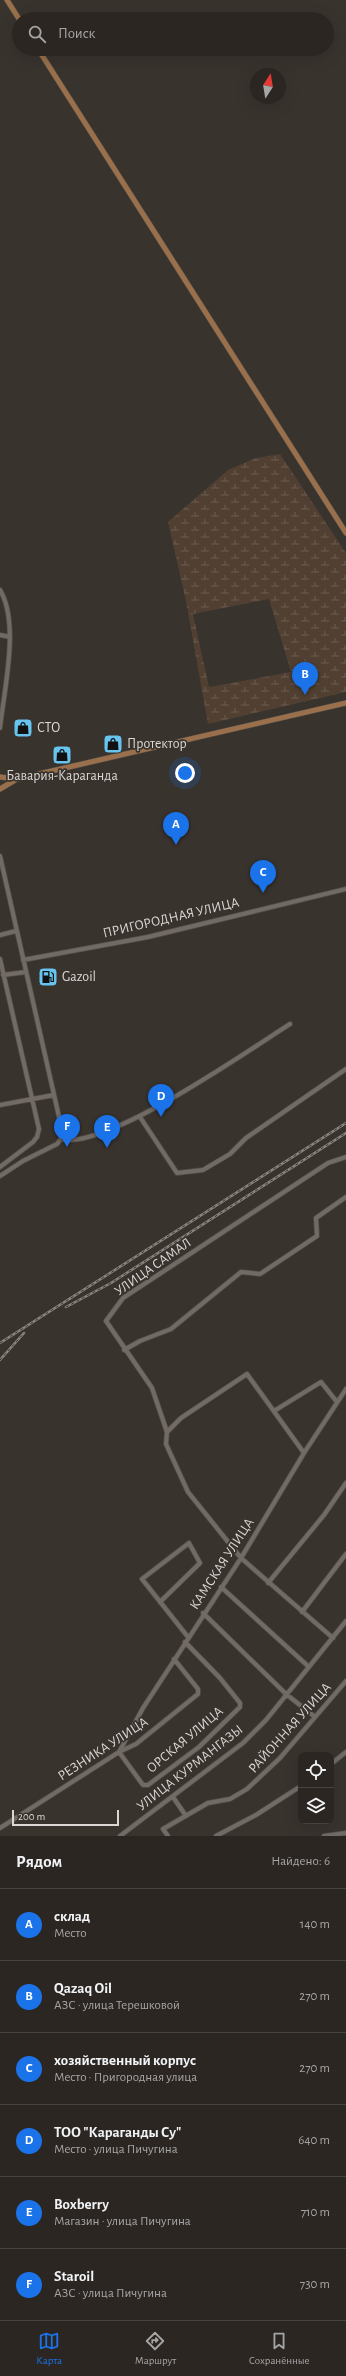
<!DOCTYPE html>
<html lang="ru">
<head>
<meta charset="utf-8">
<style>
  :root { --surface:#2b2622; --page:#332e2a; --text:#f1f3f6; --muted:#a6a5a5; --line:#474340; --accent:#1a73e8 }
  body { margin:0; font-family:"Alegreya Sans",sans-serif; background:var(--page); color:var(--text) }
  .controls { position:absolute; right:12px; bottom:12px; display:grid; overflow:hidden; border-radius:8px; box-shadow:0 4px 16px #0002 }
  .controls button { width:36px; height:36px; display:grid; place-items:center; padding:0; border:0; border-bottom:1px solid var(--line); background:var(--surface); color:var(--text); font:20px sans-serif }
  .compass { position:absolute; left:250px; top:68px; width:36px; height:36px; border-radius:50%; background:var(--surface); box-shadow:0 4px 16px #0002; rotate:12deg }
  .scale { position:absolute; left:12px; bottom:10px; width:107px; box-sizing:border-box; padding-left:4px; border:2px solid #dbd7d4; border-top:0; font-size:11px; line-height:14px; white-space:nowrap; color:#dbd7d4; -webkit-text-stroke:3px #39332e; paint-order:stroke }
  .you { position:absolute; left:185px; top:773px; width:14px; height:14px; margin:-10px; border:3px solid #fff; border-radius:50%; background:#1a73e8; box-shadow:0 0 0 6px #1a73e833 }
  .badge { display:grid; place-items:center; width:26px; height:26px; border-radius:50%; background:var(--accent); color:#fff; font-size:13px; font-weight:700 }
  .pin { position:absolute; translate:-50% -33px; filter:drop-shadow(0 1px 2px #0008) }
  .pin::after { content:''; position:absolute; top:21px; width:14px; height:12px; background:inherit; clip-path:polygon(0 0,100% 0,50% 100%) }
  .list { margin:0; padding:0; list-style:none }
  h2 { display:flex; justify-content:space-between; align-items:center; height:52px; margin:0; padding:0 16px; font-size:17px }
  h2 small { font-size:13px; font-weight:400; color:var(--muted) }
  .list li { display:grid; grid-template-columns:26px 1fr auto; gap:12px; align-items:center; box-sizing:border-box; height:72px; padding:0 16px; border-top:1px solid var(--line) }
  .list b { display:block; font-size:15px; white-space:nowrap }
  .list p { margin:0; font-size:13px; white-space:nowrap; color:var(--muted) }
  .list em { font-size:13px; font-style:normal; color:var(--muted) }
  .icon { flex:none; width:22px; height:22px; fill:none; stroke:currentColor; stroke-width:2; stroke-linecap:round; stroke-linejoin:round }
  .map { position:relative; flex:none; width:346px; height:1836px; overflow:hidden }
  .search { position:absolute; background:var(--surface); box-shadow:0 4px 16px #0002; left:12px; right:12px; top:12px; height:44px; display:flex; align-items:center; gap:10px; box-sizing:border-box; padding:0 14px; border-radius:22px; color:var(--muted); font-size:15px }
  .sheet { height:484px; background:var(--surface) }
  nav { display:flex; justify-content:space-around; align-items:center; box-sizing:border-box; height:56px; border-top:1px solid var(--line); background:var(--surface); font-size:11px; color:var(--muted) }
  nav a { display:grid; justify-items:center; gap:2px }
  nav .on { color:var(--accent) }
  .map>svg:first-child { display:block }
  .wetland { fill:url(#wetland-marsh); fill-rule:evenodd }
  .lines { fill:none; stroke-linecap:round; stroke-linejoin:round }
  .minor-casing { stroke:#544f4b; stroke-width:5.5 }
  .major-casing { stroke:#544f4b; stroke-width:6 }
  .minor { stroke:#726b65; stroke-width:4 }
  .major { stroke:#99704b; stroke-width:5 }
  .rail-casing { stroke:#8a8581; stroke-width:2.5 }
  .rail { stroke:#39332e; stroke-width:1; stroke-dasharray:3; stroke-linecap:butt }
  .labels { text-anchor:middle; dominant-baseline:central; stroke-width:3.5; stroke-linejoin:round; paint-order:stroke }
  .poi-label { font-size:14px; fill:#dbd7d4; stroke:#39332e; text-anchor:start }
  .street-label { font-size:14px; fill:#dbd7d4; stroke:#39332e }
</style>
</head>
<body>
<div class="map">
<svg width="346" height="1836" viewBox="0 0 346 1836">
  <defs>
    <pattern id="wetland-marsh" width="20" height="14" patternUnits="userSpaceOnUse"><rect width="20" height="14" fill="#514032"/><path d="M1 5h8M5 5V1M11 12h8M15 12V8" fill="none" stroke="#695b4f"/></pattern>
  </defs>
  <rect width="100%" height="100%" fill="#39332e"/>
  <!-- wetland -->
  <path class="wetland" d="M 280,454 L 346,553 L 346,692 L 208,724 L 186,601 L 168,522 L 228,470 L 256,458 ZM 269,599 L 291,672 L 209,687 L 193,614 Z"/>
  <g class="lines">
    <defs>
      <path id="minor" d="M 0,590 C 20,623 4,690 0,728
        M 0,635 L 10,637
        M 0,856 L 62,1130 L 61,1139 L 57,1144 L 23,1161 L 0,1176
        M 0,935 L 16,931
        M 0,959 L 39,1129 L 37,1137 L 33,1142 L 0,1167
        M 23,960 L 148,937 L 346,889
        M 3,975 L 26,972
        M 0,1105 L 54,1095
        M 140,1117 L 177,1173 L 203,1170 L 230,1154 L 246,1138 L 346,1069
        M 61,1139 C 105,1151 249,1050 290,1024
        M 124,1350 L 140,1341 L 171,1329 L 241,1272 L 260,1274 L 317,1236 L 316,1218 L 346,1197
        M 274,1411 L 321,1382 L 337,1402
        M 167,1432 L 181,1418 L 247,1374 L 304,1453
        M 268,1583 L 324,1515 L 346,1483
        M 221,1587 L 309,1667
        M 160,1602 L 200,1563 L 189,1543 L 142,1579 L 188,1637
        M 302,1612 L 346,1554
        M 203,1613 L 286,1694 L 315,1717
        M 333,1638 L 241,1558 L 188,1492 L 166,1444 L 167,1432 L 152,1388 L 106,1321 L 123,1298 L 328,1163 L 346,1157
        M 119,1752 L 143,1708 L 241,1558 L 304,1453 L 346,1389
        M 119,1752 L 143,1785 L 148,1785 L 199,1747 L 240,1707 L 240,1703 L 220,1678 L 185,1642
        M 331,1764 L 346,1752
        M 173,1797 L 186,1816
        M 0,1828 L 119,1752 L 136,1744 L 198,1694 L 198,1689 L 174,1659
        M 120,1836 L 243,1743 L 266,1720 L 346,1621
        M 168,1836 L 163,1829 L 208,1803 L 230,1799 L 247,1789 L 280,1758 L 346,1681
        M 216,1836 L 256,1815 L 301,1786
        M 324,1836 L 346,1833"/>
      <path id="major" d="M 7,0 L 19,19
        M 38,49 L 346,533
        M 0,777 L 17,779 L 346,703
        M 0,789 L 17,779"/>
    </defs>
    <!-- minor casing -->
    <use href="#minor" class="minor-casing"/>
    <!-- major casing -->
    <use href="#major" class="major-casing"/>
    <!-- minor -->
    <use href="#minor" class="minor"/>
    <!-- major -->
    <use href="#major" class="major"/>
    <defs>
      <path id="rail" d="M 66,1307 L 111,1283 L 346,1133
        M 0,1343 L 346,1123
        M 0,1360 L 24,1333"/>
    </defs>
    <!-- rail casing -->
    <use href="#rail" class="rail-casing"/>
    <!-- rail -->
    <use href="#rail" class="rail"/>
  </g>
  <!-- icons -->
  <defs>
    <symbol id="shop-square" viewBox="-11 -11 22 22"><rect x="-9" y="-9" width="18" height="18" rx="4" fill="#67c4ef" stroke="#39332e"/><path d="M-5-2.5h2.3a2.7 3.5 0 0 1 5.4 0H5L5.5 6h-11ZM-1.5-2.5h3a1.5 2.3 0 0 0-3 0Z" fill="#111"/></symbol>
    <symbol id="fuel-square" viewBox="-11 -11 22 22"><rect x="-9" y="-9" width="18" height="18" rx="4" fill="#67c4ef" stroke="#39332e"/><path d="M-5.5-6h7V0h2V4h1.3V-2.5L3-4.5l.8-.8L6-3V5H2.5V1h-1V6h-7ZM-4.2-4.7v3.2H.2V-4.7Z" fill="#111"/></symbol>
  </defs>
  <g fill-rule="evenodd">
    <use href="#shop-square" x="12" y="717" width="22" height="22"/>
    <use href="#shop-square" x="102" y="733" width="22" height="22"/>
    <use href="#shop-square" x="51" y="744" width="22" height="22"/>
    <use href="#fuel-square" x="37" y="966" width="22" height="22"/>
  </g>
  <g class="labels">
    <!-- poi labels -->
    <g class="poi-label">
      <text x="37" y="728">СТО</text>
      <text x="127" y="744">Протектор</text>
      <text x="62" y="776" text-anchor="middle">Бавария-Караганда</text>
      <text x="62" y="977">Gazoil</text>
    </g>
    <!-- street labels -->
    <g class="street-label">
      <text transform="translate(171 918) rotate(-13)">ПРИГОРОДНАЯ УЛИЦА</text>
      <text transform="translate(153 1267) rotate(-35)">УЛИЦА САМАЛ</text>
      <text transform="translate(222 1564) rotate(-57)">КАМСКАЯ УЛИЦА</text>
      <text transform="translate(290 1728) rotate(-48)">РАЙОННАЯ УЛИЦА</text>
      <text transform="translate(185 1740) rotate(-40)">ОРСКАЯ УЛИЦА</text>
      <text transform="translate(103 1749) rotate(-33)">РЕЗНИКА УЛИЦА</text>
      <text transform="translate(190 1768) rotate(-38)">УЛИЦА КУРМАНГАЗЫ</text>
    </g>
  </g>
</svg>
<div class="controls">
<button><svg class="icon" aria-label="locate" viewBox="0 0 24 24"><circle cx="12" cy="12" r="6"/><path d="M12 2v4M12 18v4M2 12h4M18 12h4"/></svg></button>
<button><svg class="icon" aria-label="layers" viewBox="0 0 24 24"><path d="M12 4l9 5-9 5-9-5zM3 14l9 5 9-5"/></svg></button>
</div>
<svg class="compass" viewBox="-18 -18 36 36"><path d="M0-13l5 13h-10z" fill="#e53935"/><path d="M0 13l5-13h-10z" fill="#a6a5a5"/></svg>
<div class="scale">200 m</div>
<div class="you"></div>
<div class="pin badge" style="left:176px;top:845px">A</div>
<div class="pin badge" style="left:305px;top:695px">B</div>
<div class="pin badge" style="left:263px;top:893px">C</div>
<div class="pin badge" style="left:161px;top:1117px">D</div>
<div class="pin badge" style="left:107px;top:1148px">E</div>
<div class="pin badge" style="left:67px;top:1147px">F</div>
<div class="search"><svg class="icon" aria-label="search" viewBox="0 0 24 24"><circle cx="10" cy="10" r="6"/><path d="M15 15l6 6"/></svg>Поиск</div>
</div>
<section class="sheet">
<h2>Рядом<small>Найдено: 6</small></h2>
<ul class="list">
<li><span class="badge">A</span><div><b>склад</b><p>Место</p></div><em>140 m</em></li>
<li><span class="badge">B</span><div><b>Qazaq Oil</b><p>АЗС · улица Терешковой</p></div><em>270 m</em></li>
<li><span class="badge">C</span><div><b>хозяйственный корпус</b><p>Место · Пригородная улица</p></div><em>270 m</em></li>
<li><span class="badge">D</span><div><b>ТОО &quot;Караганды Су&quot;</b><p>Место · улица Пичугина</p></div><em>640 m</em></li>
<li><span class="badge">E</span><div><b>Boxberry</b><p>Магазин · улица Пичугина</p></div><em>710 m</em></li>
<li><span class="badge">F</span><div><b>Staroil</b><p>АЗС · улица Пичугина</p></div><em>730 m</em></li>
</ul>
</section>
<nav>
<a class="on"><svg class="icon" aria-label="map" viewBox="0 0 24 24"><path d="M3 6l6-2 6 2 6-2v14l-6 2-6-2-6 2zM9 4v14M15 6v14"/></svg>Карта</a>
<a><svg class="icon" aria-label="directions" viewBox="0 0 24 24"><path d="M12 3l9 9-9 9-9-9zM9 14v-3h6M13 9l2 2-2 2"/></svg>Маршрут</a>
<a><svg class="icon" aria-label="saved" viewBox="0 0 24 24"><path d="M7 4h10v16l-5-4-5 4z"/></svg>Сохранённые</a>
</nav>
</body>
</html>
